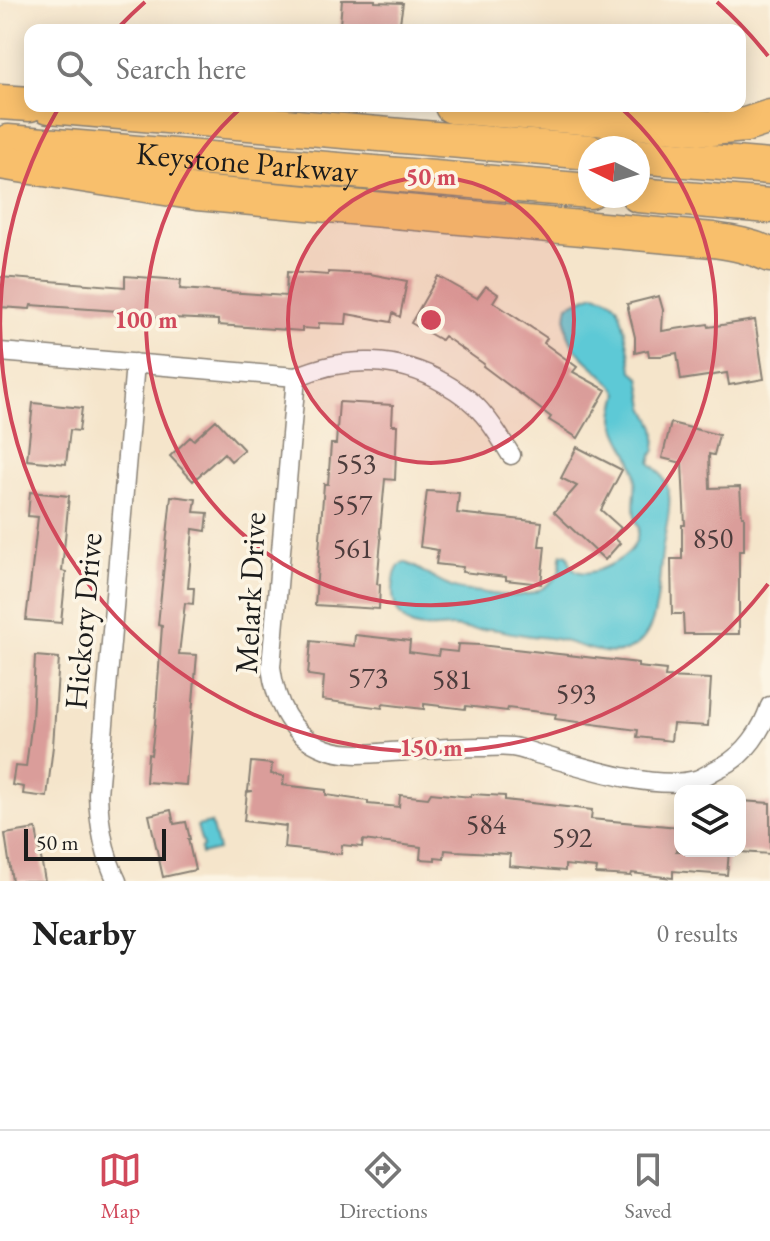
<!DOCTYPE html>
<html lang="en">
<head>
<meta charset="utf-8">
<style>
  :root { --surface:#fff; --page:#f2f2f2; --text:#222; --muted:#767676; --line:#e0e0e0; --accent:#d1495b }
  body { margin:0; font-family:"EB Garamond",serif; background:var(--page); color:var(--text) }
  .controls { position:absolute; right:24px; bottom:24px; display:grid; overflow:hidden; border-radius:16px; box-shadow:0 4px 20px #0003 }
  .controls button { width:72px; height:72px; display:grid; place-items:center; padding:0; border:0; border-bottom:2px solid var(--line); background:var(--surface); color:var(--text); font:40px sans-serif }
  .compass { position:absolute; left:578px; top:136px; width:72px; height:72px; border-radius:50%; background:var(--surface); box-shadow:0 4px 20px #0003; rotate:275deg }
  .scale { position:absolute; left:24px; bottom:20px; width:142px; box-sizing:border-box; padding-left:8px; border:4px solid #1c1c1c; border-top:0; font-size:22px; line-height:28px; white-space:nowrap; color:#1c1c1c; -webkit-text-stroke:6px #fcf5e5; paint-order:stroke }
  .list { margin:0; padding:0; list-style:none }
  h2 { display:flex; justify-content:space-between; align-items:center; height:104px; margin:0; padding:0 32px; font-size:34px }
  h2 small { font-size:26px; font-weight:400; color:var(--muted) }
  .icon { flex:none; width:44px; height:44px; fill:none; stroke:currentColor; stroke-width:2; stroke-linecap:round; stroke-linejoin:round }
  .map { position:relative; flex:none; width:770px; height:881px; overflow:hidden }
  .search { position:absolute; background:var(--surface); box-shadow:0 4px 20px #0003; left:24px; right:24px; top:24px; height:88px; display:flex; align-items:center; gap:20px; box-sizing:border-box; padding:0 28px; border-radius:16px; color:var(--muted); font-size:30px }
  .sheet { height:248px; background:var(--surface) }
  nav { display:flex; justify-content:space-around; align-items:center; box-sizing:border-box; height:112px; border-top:2px solid var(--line); background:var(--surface); font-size:22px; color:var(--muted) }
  nav a { display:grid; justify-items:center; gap:4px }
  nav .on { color:var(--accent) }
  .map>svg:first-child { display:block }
  .water { fill:#5dc9d6; stroke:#3c7279; stroke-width:2 }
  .building { fill:#da9d9a }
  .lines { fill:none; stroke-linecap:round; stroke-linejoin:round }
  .minor-casing { stroke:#888074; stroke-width:21 }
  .motorway-casing { stroke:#888074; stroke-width:37 }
  .minor { stroke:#fff; stroke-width:18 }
  .motorway { stroke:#f8bf6c; stroke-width:34 }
  .ring { fill:none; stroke:#d1495b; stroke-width:4 }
  .labels { text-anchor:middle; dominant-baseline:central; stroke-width:7; stroke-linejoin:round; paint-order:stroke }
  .number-label { font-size:28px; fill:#4c3c3c }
  .street-label { font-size:32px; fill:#1c1c1c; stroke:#fcf5e5 }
  .centre { fill:#d1495b; stroke:#fcf5e5; stroke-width:4 }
  .ring-label { font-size:24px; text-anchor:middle; font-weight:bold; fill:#d1495b; stroke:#fcf5e5; stroke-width:7; stroke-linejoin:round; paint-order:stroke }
</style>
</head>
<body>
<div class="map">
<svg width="770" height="881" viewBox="0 0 770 881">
  <rect width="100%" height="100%" fill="#fcf5e5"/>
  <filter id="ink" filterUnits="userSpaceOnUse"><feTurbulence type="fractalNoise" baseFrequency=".0125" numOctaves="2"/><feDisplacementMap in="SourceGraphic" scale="16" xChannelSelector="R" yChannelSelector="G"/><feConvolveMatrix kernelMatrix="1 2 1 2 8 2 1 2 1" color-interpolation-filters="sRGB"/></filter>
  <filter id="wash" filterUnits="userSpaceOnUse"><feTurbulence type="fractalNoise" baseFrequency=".006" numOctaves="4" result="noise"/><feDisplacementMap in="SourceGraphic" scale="32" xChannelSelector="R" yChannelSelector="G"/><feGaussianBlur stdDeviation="1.8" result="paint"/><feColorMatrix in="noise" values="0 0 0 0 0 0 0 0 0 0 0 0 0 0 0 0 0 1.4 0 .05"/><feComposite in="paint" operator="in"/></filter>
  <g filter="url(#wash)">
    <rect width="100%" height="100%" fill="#f5e5cb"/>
    <!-- water -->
    <path class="water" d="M 594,294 C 603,296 611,297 617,306 C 623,315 631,359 632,371 L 640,377 L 645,407 L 655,427 L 656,436 L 655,450 L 652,455 L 650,463 C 682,489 666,518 662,553 C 658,580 661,633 632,648 C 606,662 576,641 549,638 C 539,637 529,636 519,634 C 509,633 499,629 489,629 C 485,629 481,630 477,630 C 469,631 461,627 453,627 C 439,627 424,631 411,625 C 398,618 392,602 393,589 C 394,578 395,567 404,562 C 421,568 433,580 449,586 C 458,591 469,591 480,592 C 505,596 531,601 551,582 C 554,579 558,576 559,572 C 562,566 559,561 562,554 L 568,555 C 570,561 570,568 577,571 C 592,578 625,559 633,547 C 637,541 638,535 639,528 C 629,510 638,491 635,472 C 632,452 616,437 614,418 C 614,410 617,401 619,393 C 596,361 557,353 568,305 Z
      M 211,823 L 218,850 L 201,854 L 200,849 L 203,847 L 197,826 Z"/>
    <g id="blocks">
      <!-- building -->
      <path class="building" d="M 342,0 L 375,0 L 375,2 L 403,3 L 399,29 L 340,25 Z
        M 287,272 L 328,275 L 328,272 L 370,274 L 407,281 L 400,317 L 393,313 L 391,322 L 347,314 L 346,324 L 319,323 L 318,329 L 302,328 L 302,331 L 218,325 L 218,320 L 148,317 L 148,313 L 31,305 L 30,309 L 0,307 L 0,277 L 125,287 L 125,276 L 181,280 L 180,289 L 286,296 Z
        M 438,276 L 477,298 L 486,286 L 498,294 L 493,302 L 547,338 L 544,343 L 577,367 L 573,372 L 606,390 L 578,438 L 549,420 L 551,417 L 483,366 L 484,364 L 444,336 L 441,340 L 411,323 Z
        M 659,296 L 663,310 L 662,331 L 708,324 L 709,327 L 755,320 L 764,379 L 729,385 L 727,373 L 681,380 L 677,353 L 661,356 L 649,356 L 648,350 L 635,353 L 635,337 L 627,304 Z
        M 339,402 L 393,405 L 392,425 L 397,425 L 395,480 L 385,479 L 380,532 L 381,540 L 377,584 L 380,585 L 379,609 L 315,605 L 324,484 L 328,484 L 331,444 L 336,444 Z
        M 33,403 L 82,408 L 79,431 L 70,430 L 66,464 L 27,460 Z
        M 216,420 L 244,450 L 231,461 L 224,453 L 193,481 L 170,456 L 190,437 L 194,440 Z
        M 671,423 L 719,435 L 714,455 L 709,454 L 710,488 L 740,487 L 742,516 L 744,516 L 744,551 L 739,551 L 739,634 L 684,634 L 683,614 L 672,614 L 671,559 L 682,559 L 682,525 L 685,525 L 682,463 L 662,458 Z
        M 577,447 L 622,470 L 601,510 L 621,528 L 613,537 L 620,543 L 605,560 L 554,512 L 577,486 L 561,478 Z
        M 427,491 L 459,493 L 457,513 L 542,522 L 539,546 L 545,546 L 541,584 L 506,580 L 506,577 L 462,572 L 463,567 L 436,564 L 438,550 L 420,547 Z
        M 30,492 L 69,496 L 62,571 L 66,572 L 61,623 L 26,620 L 38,517 L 28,516 Z
        M 171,496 L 196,499 L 194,512 L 208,513 L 206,531 L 193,529 L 188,588 L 194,588 L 193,604 L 185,603 L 179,654 L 197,655 L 186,785 L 146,782 L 148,754 L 151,755 L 155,723 L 162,626 L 158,625 Z
        M 355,635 L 410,641 L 409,652 L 438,656 L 439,650 L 457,652 L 458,644 L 480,645 L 638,663 L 638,667 L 666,670 L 665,677 L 711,679 L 708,726 L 673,724 L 671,741 L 637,737 L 638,730 L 555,719 L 556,714 L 508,708 L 507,711 L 466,706 L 465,709 L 424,704 L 424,709 L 383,704 L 382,708 L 322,700 L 324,677 L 308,675 L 311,641 L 354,646 Z
        M 35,656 L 59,658 L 53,746 L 47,797 L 23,794 L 24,787 L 12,785 L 15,766 L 26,767 L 32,720 Z
        M 251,762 L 272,764 L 271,774 L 284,776 L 283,785 L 326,790 L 326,795 L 368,801 L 368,804 L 399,807 L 400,795 L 428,798 L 431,793 L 471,797 L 471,794 L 505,796 L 505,800 L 592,810 L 591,819 L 678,827 L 676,851 L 729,851 L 727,875 L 673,871 L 673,878 L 632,873 L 631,876 L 596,874 L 597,868 L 565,865 L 565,871 L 509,866 L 510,854 L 456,851 L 445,850 L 444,858 L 435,857 L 435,860 L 420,859 L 421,847 L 363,840 L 362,847 L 342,845 L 341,854 L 284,848 L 286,826 L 244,821 L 247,792 L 253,791 L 248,791 Z
        M 741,801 L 770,803 L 770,854 L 740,852 Z
        M 171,810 L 174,824 L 186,822 L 190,839 L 188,839 L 195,870 L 163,877 L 149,815 Z
        M 36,829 L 45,881 L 12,881 L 5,834 Z"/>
    </g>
  </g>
  <g filter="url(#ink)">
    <use href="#blocks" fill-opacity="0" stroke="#888074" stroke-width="2"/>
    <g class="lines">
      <defs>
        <path id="minor" d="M 0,352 L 296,377 C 345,356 398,356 444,383 C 458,391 473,401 483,414 C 494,426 502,441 511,455
          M 296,377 L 271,667 C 275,699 288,731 319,746 C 341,757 368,754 391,752 C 421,750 452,747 482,747 C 492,747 503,746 512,747 C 522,748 532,753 541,755 C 583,767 654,791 696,780 C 705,777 714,770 723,766 C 746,754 762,730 770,706
          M 117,881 C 103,853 99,824 98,794 L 135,363"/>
        <g id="motorway">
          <path d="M 0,102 L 30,104"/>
          <path d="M 49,106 L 590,152"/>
          <path d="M 452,106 L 711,128 L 745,125 L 770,117"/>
          <path id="s1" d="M 8,142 L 590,191"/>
          <path d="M 638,156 L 770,167"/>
          <path d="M 0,162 L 197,193 L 713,240 C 733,243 751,246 770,255"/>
          <path d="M 638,195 L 770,206"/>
        </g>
      </defs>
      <!-- minor casing -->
      <use href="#minor" class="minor-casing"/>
      <!-- motorway casing -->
      <use href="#motorway" class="motorway-casing"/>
      <!-- minor -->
      <use href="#minor" class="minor"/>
      <!-- motorway -->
      <use href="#motorway" class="motorway"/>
    </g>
  </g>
  <!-- distance rings -->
  <circle cx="431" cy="320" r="143" fill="#d1495b" fill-opacity=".12"/>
  <g class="ring">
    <circle cx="431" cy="320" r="143"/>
    <path d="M620 107A285 285 0 1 1 242 107"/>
    <path d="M768 584A428 428 0 0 1 58 109M118 28A428 428 0 0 1 145 2M717 2A428 428 0 0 1 768 56"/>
  </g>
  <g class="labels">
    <!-- number labels -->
    <g class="number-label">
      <text x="356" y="463">553</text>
      <text x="352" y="504">557</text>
      <text x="713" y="538">850</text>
      <text x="353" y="548">561</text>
      <text x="368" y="677">573</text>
      <text x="452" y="679">581</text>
      <text x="576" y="693">593</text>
      <text x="486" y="824">584</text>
      <text x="572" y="837">592</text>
    </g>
    <!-- street labels -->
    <g class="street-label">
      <text stroke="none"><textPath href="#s1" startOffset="240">Keystone Parkway</textPath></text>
      <text transform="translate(250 593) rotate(-87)">Melark Drive</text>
      <text transform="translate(83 621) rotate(-85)">Hickory Drive</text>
    </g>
  </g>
  <circle cx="431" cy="320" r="12" class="centre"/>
  <g class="ring-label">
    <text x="431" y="185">50 m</text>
    <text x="146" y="328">100 m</text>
    <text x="431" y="756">150 m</text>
  </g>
</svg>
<div class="controls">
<button><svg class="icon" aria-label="layers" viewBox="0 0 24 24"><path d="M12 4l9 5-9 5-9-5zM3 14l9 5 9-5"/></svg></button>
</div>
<svg class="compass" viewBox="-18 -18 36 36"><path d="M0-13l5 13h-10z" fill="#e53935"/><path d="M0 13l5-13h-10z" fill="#767676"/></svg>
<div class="scale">50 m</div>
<div class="search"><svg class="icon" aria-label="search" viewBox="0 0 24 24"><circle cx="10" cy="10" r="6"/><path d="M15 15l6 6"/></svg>Search here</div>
</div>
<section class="sheet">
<h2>Nearby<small>0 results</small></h2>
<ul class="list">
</ul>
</section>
<nav>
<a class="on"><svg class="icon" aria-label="map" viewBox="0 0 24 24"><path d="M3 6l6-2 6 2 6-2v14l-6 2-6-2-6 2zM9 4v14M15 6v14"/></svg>Map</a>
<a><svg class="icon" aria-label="directions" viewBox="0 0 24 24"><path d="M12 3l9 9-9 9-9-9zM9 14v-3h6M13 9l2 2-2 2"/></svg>Directions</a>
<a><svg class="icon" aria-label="saved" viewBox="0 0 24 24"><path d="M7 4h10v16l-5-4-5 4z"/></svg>Saved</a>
</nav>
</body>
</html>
